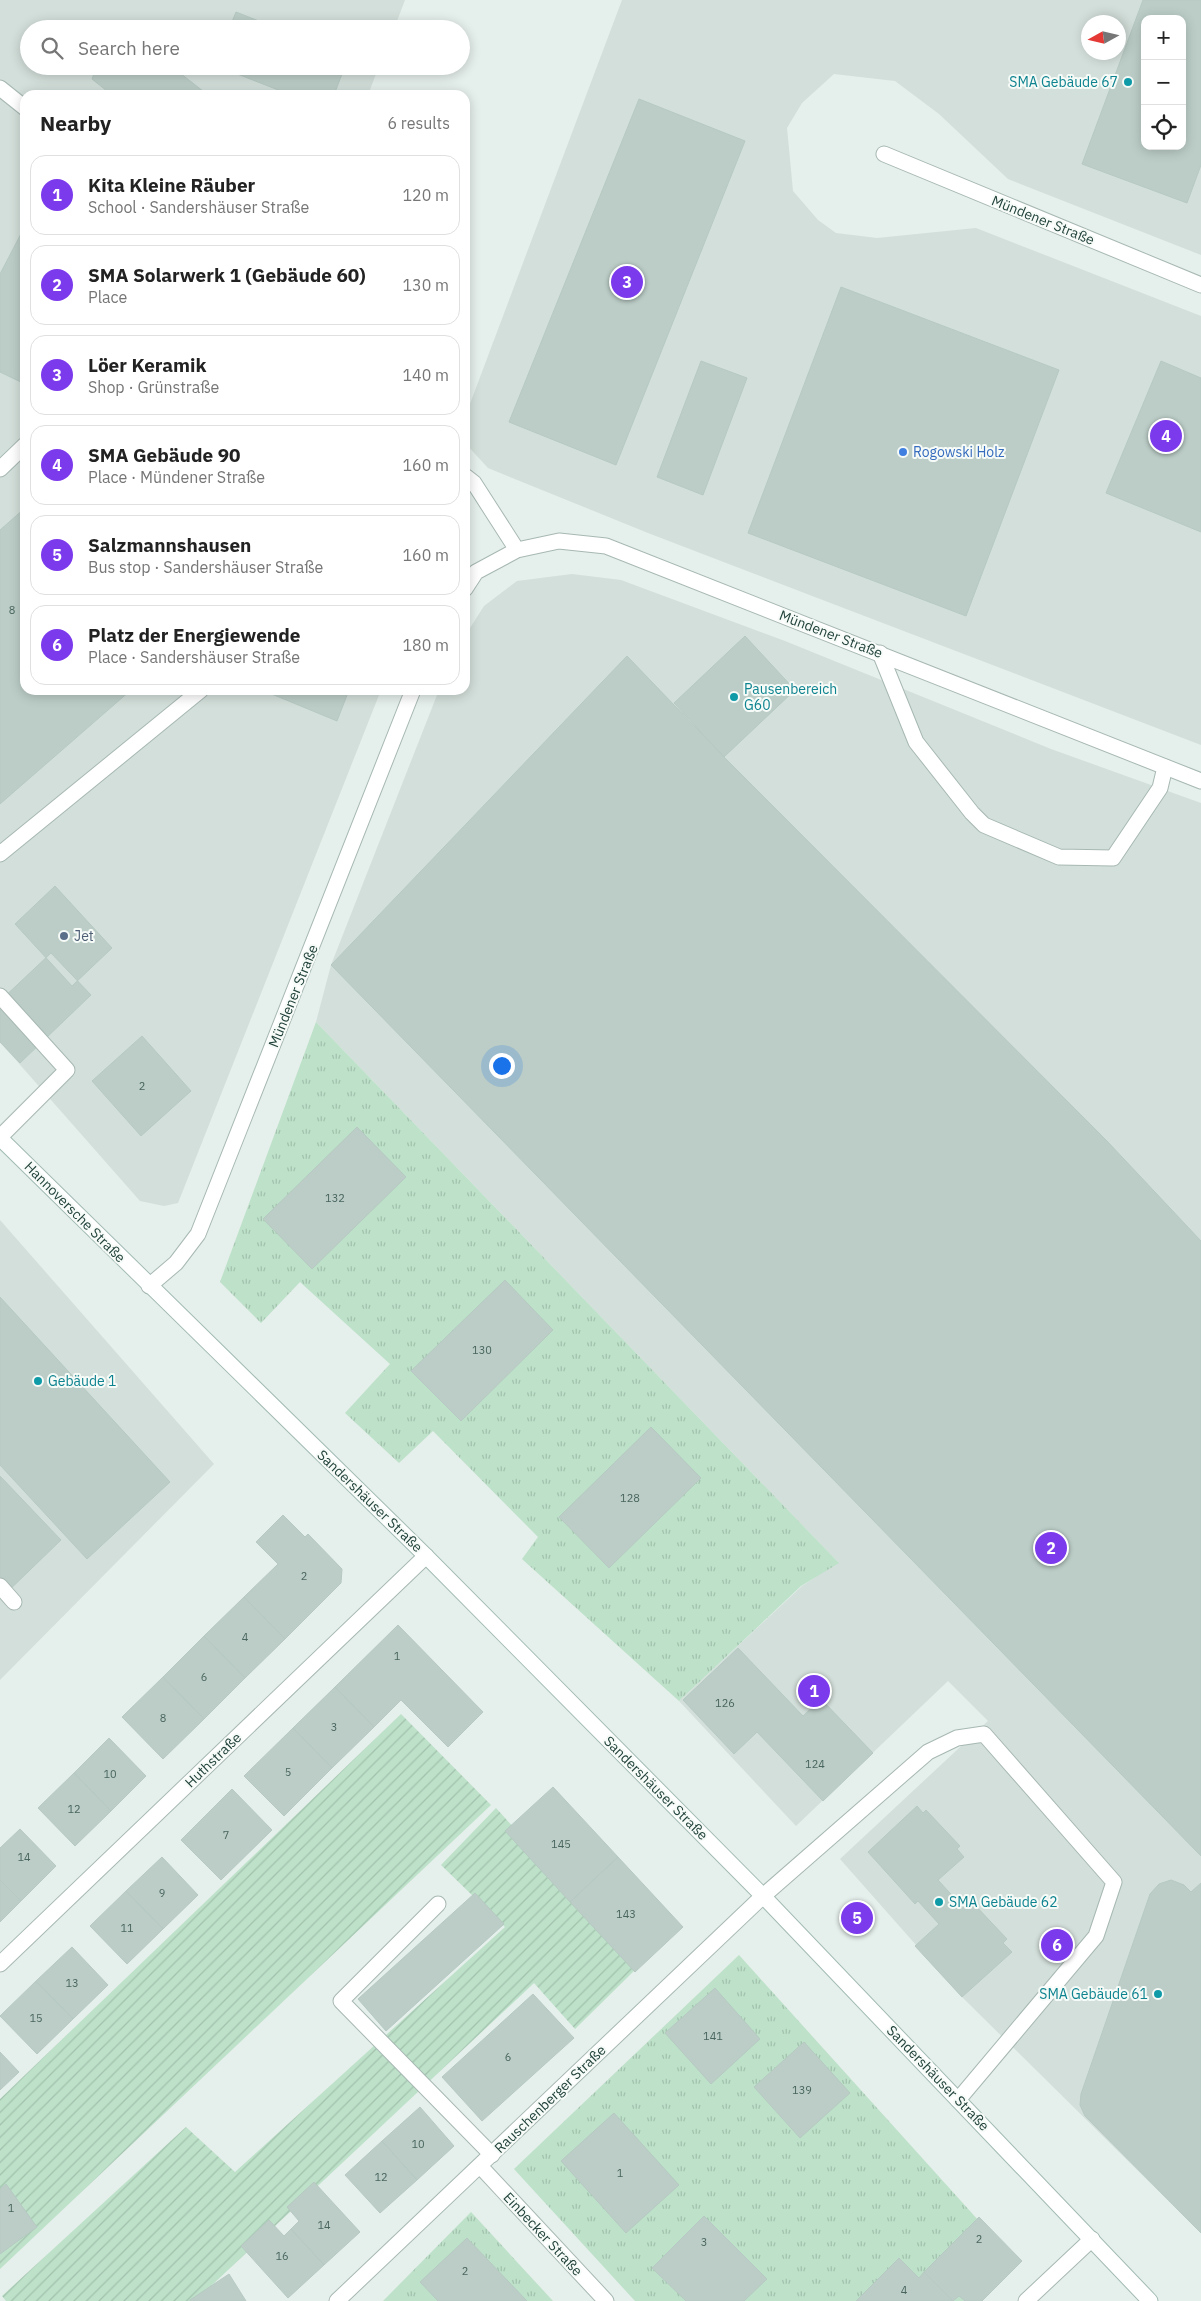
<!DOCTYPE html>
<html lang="en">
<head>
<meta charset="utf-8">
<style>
  :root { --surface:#fff; --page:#f6f6f6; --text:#222; --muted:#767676; --line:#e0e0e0; --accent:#7c3aed }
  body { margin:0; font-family:"IBM Plex Sans",sans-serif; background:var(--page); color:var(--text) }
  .controls { position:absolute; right:15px; top:15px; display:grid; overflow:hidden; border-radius:10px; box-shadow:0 2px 12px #0003 }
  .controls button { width:45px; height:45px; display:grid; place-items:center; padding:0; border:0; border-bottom:1px solid var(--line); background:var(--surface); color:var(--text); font:25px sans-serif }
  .compass { position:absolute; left:1081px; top:15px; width:45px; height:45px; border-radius:50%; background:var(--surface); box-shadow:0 2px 12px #0003; rotate:262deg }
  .you { position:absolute; left:501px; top:1065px; width:18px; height:18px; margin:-12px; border:4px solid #fff; border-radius:50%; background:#1a73e8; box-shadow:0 0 0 8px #1a73e833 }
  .badge { display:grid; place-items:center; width:32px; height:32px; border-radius:50%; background:var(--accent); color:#fff; font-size:16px; font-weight:700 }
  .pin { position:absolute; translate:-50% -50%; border:2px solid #fff; box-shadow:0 1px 5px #0006 }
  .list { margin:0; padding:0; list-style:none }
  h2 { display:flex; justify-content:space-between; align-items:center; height:65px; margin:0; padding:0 20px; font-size:21px }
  h2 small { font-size:16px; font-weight:400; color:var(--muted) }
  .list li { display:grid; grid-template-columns:32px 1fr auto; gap:15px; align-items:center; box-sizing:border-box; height:80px; margin:0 10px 10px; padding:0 10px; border:1px solid var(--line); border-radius:15px }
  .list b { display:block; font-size:19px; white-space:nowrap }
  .list p { margin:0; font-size:16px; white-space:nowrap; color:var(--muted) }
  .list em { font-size:16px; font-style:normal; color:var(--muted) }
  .icon { flex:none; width:28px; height:28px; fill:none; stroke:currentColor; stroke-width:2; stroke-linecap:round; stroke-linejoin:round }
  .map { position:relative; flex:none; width:1201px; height:2301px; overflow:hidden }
  .search { position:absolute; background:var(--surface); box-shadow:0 2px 12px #0003; left:20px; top:20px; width:450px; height:55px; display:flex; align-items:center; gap:12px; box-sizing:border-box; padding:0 18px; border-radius:28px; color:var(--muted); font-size:19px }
  .panel { position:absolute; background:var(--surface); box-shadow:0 2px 12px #0003; left:20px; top:90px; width:450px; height:605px; border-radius:15px }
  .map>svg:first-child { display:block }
  .built { fill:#d3dfda; fill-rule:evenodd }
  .grass { fill:url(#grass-tufts) }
  .garden { fill:url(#garden-furrows) }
  .building { fill:#bccdc7; stroke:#b6c9c2; fill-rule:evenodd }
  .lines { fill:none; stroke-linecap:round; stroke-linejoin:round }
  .service-casing { stroke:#a7b8b3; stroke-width:17 }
  .minor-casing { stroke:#a7b8b3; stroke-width:17 }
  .secondary-casing { stroke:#a2bbb4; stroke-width:17 }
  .service { stroke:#fff; stroke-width:15 }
  .minor { stroke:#fff; stroke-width:15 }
  .secondary { stroke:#fff; stroke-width:15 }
  .culture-dot { fill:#0f9aa8; stroke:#f6fbf8; stroke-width:2 }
  .shop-dot { fill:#3f7fe0; stroke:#f6fbf8; stroke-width:2 }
  .service-dot { fill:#5c6f8a; stroke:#f6fbf8; stroke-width:2 }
  .labels { text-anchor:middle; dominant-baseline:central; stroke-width:4; stroke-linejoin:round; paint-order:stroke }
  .number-label { font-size:11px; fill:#48655e }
  .culture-label { font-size:14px; fill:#0d838f; stroke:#f6fbf8; text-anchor:start }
  .street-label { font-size:14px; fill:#22423b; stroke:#f6fbf8 }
  .shop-label { font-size:14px; fill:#366cbe; stroke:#f6fbf8; text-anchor:start }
  .service-label { font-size:14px; fill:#4e5e75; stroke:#f6fbf8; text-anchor:start }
</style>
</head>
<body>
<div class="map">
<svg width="1201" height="2301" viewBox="0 0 1201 2301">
  <defs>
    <pattern id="grass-tufts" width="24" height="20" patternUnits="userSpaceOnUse" patternTransform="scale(1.25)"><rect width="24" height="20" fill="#bde1c9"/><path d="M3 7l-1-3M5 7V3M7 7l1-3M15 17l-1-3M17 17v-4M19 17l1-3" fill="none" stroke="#a2c2ae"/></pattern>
    <pattern id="garden-furrows" width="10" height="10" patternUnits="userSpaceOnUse" patternTransform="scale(1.25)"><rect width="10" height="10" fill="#bde1c9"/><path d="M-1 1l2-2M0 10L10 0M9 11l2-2" fill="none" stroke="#a2c2ae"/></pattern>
  </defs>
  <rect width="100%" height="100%" fill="#e5efeb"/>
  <!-- built -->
  <path class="built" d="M 0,0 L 405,0 L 394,29 L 29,29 L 29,66 L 379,66 L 368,95 L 25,95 L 25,690 L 381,690 L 178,1203 L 164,1206 L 140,1201 L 0,1042 Z
    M 622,0 L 1201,0 L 1201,255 L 1008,179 L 939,114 L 895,81 L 834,74 L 802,103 L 787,128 L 793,191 L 818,220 L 836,233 L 877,238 L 976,228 L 1201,316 L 1201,745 L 648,533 L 488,468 L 465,443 L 465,417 ZM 1145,19 L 1182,19 L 1182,146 L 1145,146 ZM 1088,22 L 1118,22 L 1118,52 L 1088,52 Z
    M 572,574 L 621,580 L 785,641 L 1051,749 L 1201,803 L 1201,2233 L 962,1997 L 840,1859 L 988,1721 L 948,1681 L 796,1826 L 679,1701 L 802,1586 L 838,1562 L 316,1022 L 331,965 L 439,690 L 465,690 L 465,636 L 484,606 L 517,581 Z
    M 0,1220 L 214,1464 L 0,1680 Z"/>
  <!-- grass -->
  <path class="grass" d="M 316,1022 L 839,1563 L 801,1586 L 679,1701 L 522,1559 L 538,1537 L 433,1431 L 399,1463 L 345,1413 L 390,1364 L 300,1282 L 261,1323 L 220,1282 Z
    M 739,1955 L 1016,2262 L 977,2301 L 635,2301 L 514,2169 Z
    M 471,2212 L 553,2301 L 383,2301 Z"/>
  <!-- garden -->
  <path class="garden" d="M 401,1714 L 491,1805 L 0,2269 L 0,2099 Z
    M 496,1808 L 639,1966 L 575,2029 L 534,1983 L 195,2301 L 6,2301 L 2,2296 L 186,2127 L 235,2172 L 505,1927 L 441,1865 Z"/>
  <!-- building -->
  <path class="building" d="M 1143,0 L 1201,0 L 1201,165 L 1187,203 L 1082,164 ZM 1145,19 L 1182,19 L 1182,146 L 1145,146 Z
    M 236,12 L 279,29 L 229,29 Z
    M 97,66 L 171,66 L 208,95 L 112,95 L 92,79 Z
    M 217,66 L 345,66 L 334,95 L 291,95 Z
    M 639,99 L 745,141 L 616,465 L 509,422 Z
    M 25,226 L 25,384 L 0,372 L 0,274 Z
    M 841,287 L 1059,370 L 966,616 L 748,533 Z
    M 701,361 L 747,378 L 703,495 L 657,477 Z
    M 1161,361 L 1201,378 L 1201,532 L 1106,493 Z
    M 25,508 L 25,690 L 131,690 L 0,804 L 0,530 Z
    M 745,636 L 795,690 L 724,757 L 674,703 Z
    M 627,656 L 724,757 L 1107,1141 L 1201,1241 L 1201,1856 L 331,965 Z
    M 262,690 L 349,690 L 337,721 Z
    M 55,886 L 112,948 L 72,986 L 15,924 Z
    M 51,953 L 91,995 L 20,1063 L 0,1042 L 0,1001 Z
    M 142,1036 L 191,1091 L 141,1136 L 92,1081 Z
    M 357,1127 L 406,1177 L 312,1269 L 263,1219 Z
    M 505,1280 L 553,1330 L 461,1421 L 411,1371 Z
    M 0,1297 L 170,1482 L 87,1559 L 0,1465 Z
    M 651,1427 L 701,1478 L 609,1568 L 559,1517 Z
    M 0,1476 L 61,1540 L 0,1599 Z
    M 283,1515 L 305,1537 L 308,1534 L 342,1569 L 341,1583 L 285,1639 L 244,1597 L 278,1564 L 256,1542 Z
    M 244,1597 L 285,1639 L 245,1678 L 204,1636 Z
    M 398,1625 L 483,1712 L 448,1747 L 401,1700 L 374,1727 L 335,1687 Z
    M 204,1636 L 245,1678 L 204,1719 L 163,1677 Z
    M 738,1648 L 803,1716 L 821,1699 L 873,1753 L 823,1801 L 757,1732 L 734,1754 L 683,1700 Z
    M 163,1677 L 204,1719 L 163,1759 L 122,1717 Z
    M 335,1687 L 374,1727 L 332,1768 L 293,1728 Z
    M 293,1728 L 332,1768 L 284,1816 L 244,1776 Z
    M 109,1738 L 146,1776 L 111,1811 L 74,1773 Z
    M 74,1773 L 111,1811 L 75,1846 L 38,1808 Z
    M 553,1787 L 618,1857 L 570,1902 L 505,1831 Z
    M 232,1789 L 272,1830 L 221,1880 L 181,1840 Z
    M 917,1806 L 923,1813 L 926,1810 L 960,1846 L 957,1849 L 964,1857 L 938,1880 L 959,1903 L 963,1899 L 971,1907 L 974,1904 L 1007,1939 L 1003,1943 L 1012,1952 L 962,1997 L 915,1946 L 939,1924 L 918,1901 L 915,1904 L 868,1852 Z
    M 20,1829 L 56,1866 L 21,1901 L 0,1880 L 0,1848 Z
    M 162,1857 L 198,1895 L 163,1929 L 126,1891 Z
    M 618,1857 L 683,1927 L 635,1972 L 570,1902 Z
    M 0,1880 L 21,1901 L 0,1922 Z
    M 1171,1880 L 1184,1885 L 1191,1892 L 1201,1883 L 1201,2233 L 1085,2116 L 1080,2105 L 1081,2094 L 1150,1894 L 1159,1884 Z
    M 126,1891 L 163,1929 L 127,1964 L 90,1926 Z
    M 475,1893 L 504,1924 L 386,2031 L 358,1999 Z
    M 72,1947 L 108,1985 L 73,2019 L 36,1981 Z
    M 36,1981 L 73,2019 L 37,2054 L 0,2016 Z
    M 715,1988 L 760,2039 L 711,2084 L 665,2033 Z
    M 533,1994 L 574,2038 L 482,2121 L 442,2077 Z
    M 804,2042 L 850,2093 L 800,2138 L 754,2087 Z
    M 0,2052 L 19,2072 L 0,2090 Z
    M 420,2107 L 454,2146 L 417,2180 L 382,2141 Z
    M 614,2113 L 679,2185 L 626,2233 L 561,2161 Z
    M 382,2141 L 417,2180 L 380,2213 L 345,2175 Z
    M 314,2182 L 360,2232 L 324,2265 L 291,2229 L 299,2221 L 287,2207 Z
    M 6,2184 L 37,2227 L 0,2254 L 0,2189 Z
    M 704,2216 L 767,2279 L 744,2301 L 686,2301 L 652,2268 Z
    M 979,2217 L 1022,2261 L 982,2301 L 965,2301 L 959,2296 L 953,2301 L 924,2272 Z
    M 269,2220 L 284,2236 L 291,2229 L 324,2265 L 288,2298 L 241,2246 Z
    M 467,2238 L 527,2301 L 438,2301 L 420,2282 Z
    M 899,2258 L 919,2278 L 924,2272 L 953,2301 L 856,2301 Z
    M 229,2274 L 246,2301 L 190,2301 L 190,2300 Z"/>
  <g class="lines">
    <defs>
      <path id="service" d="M 0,469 L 25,445
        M 880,653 L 916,742 L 972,813 L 984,825 L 1059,857 L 1113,858 L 1160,788 L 1165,767
        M 0,854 L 201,690
        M 0,996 L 67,1070 L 0,1137
        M 0,1586 L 14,1602
        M 763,1896 L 928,1752 L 957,1738 L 984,1734 L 1114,1882 L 1096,1936 L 958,2100
        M 438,1904 L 341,2001 L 492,2155"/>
      <path id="minor" d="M 0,88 L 25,108
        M 884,154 L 1201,285
        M 465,476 L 474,483 L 517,550
        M 465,589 L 476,572 L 517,550 L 559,541 L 606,546 L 1201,781
        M 149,1286 L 176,1263 L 198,1234 L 413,690
        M 0,1964 L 426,1556
        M 480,2166 L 606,2301
        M 337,2301 L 763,1896
        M 1026,2301 L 1092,2239"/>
      <path id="secondary" d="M 0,1138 L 426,1556 L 763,1896 L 1150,2301"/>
    </defs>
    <!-- service casing -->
    <use href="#service" class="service-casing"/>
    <!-- minor casing -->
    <use href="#minor" class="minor-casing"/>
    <!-- secondary casing -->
    <use href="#secondary" class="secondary-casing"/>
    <!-- service -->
    <use href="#service" class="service"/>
    <!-- minor -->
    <use href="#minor" class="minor"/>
    <!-- secondary -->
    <use href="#secondary" class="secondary"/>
  </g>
  <!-- markers -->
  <g class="culture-dot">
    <circle cx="1128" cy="82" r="5"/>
    <circle cx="734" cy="697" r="5"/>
    <circle cx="38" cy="1381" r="5"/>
    <circle cx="939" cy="1902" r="5"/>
    <circle cx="1158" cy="1994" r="5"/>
  </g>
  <circle class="shop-dot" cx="903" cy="452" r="5"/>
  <circle class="service-dot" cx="64" cy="936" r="5"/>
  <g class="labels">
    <!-- number labels -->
    <g class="number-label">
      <text x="12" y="610">8</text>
      <text x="142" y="1086">2</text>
      <text x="335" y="1198">132</text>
      <text x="482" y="1350">130</text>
      <text x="630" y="1498">128</text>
      <text x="304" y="1576">2</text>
      <text x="245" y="1637">4</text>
      <text x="397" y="1656">1</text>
      <text x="204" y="1677">6</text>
      <text x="725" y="1703">126</text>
      <text x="163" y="1718">8</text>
      <text x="334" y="1727">3</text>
      <text x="815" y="1764">124</text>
      <text x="288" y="1772">5</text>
      <text x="110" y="1774">10</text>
      <text x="74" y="1809">12</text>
      <text x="226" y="1835">7</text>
      <text x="561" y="1844">145</text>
      <text x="24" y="1857">14</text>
      <text x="162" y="1893">9</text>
      <text x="626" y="1914">143</text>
      <text x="127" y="1928">11</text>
      <text x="72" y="1983">13</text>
      <text x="36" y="2018">15</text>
      <text x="713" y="2036">141</text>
      <text x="508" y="2057">6</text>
      <text x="802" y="2090">139</text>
      <text x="418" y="2144">10</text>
      <text x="620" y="2173">1</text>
      <text x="381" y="2177">12</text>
      <text x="11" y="2208">1</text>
      <text x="324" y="2225">14</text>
      <text x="979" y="2239">2</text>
      <text x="704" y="2242">3</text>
      <text x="282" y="2256">16</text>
      <text x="465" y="2271">2</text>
      <text x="904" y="2290">4</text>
    </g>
    <!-- culture labels -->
    <g class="culture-label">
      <text x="1118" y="82" text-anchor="end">SMA Gebäude 67</text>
      <text x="744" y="689">Pausenbereich<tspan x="744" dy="16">G60</tspan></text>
      <text x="48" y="1381">Gebäude 1</text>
      <text x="949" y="1902">SMA Gebäude 62</text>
      <text x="1148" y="1994" text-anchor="end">SMA Gebäude 61</text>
    </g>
    <!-- street labels -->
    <g class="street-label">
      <text transform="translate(1043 220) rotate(22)">Mündener Straße</text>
      <text transform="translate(831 634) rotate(21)">Mündener Straße</text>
      <text transform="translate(293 996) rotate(-68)">Mündener Straße</text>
      <text transform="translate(75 1212) rotate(45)">Hannoversche Straße</text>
      <text transform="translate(370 1501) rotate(44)">Sandershäuser Straße</text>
      <text transform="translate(213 1760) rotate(-44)">Huthstraße</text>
      <text transform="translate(656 1788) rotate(45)">Sandershäuser Straße</text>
      <text transform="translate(938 2078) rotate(46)">Sandershäuser Straße</text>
      <text transform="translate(550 2099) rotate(-44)">Rauschenberger Straße</text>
      <text transform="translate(543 2234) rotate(47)">Einbecker Straße</text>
    </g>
    <!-- shop labels -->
    <g class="shop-label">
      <text x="913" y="452">Rogowski Holz</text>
    </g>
    <!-- service labels -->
    <g class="service-label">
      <text x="74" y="936">Jet</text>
    </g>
  </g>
</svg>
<div class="controls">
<button>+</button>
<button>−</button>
<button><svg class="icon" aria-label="locate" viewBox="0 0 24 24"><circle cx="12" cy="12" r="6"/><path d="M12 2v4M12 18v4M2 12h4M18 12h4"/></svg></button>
</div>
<svg class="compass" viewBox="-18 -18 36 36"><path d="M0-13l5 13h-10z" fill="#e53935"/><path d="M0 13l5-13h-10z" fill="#767676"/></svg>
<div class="you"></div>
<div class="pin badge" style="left:814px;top:1691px">1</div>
<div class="pin badge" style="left:1051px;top:1548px">2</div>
<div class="pin badge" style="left:627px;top:282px">3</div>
<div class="pin badge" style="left:1166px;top:436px">4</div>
<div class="pin badge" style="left:857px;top:1918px">5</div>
<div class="pin badge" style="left:1057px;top:1945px">6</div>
<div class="search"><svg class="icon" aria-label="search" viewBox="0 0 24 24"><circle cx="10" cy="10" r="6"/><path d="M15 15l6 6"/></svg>Search here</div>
<section class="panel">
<h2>Nearby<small>6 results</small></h2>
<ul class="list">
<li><span class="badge">1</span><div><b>Kita Kleine Räuber</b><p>School · Sandershäuser Straße</p></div><em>120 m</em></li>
<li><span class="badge">2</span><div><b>SMA Solarwerk 1 (Gebäude 60)</b><p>Place</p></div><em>130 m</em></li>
<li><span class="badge">3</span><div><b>Löer Keramik</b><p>Shop · Grünstraße</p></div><em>140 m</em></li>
<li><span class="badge">4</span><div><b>SMA Gebäude 90</b><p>Place · Mündener Straße</p></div><em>160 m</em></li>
<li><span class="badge">5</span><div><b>Salzmannshausen</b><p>Bus stop · Sandershäuser Straße</p></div><em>160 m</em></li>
<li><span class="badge">6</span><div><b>Platz der Energiewende</b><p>Place · Sandershäuser Straße</p></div><em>180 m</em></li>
</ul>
</section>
</div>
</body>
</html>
